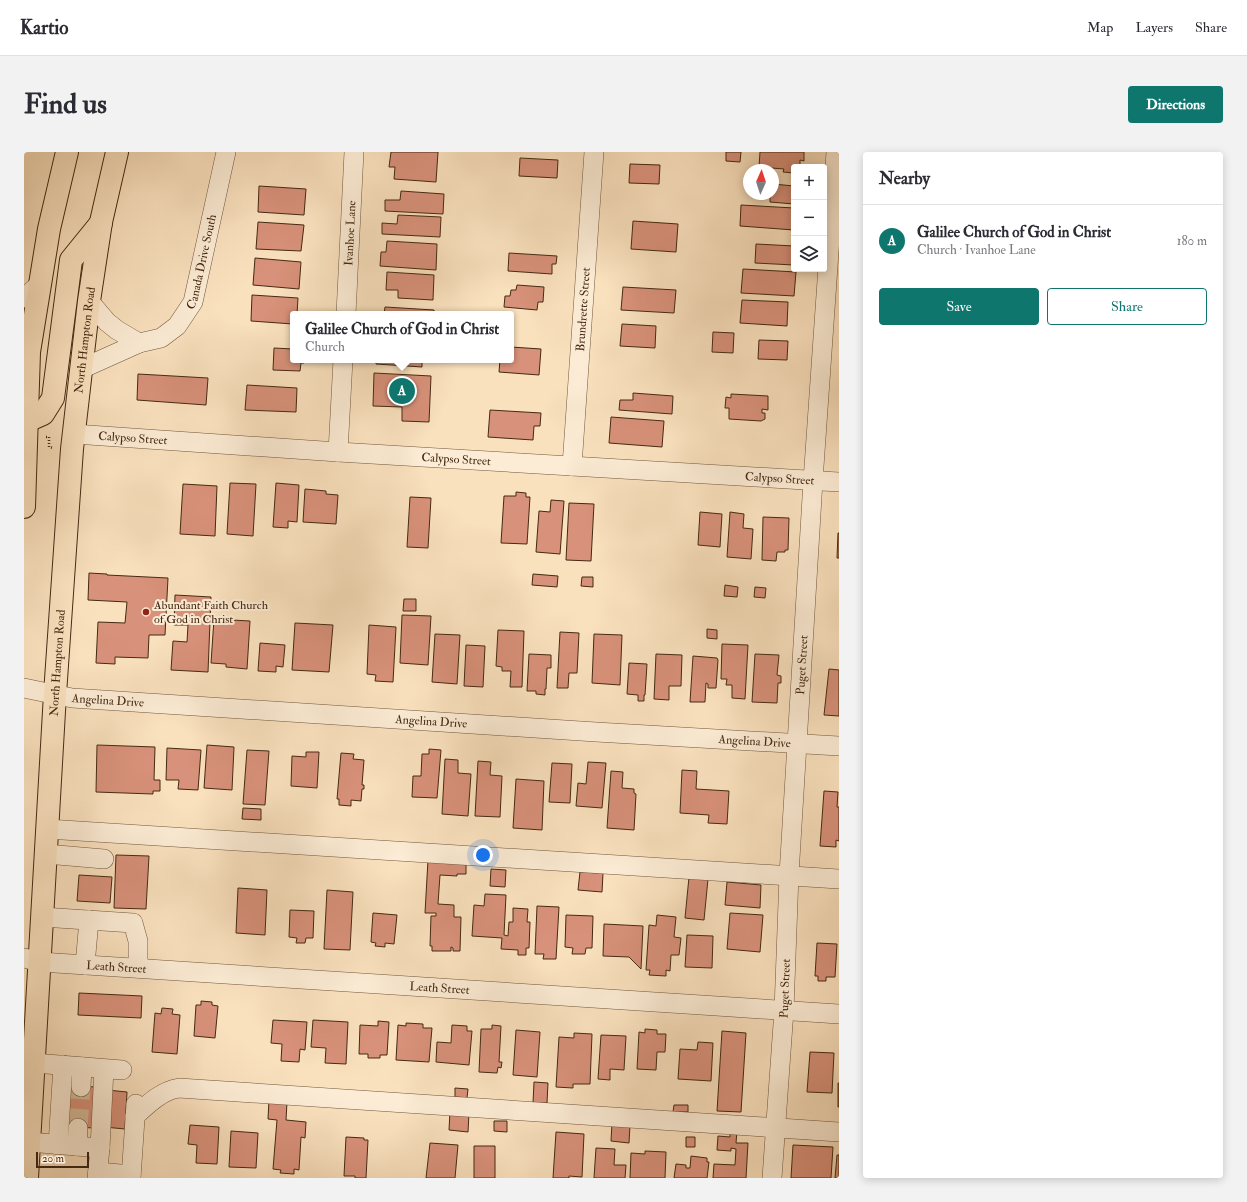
<!DOCTYPE html>
<html lang="en">
<head>
<meta charset="utf-8">
<style>
  :root { --surface:#fff; --page:#f2f2f3; --text:#2b2b33; --muted:#7c7c81; --line:#e1e1e2; --accent:#0f766e }
  body { margin:0; font-family:"IM FELL Double Pica",serif; background:var(--page); color:var(--text) }
  .controls { position:absolute; right:12px; top:12px; display:grid; overflow:hidden; border-radius:4px; box-shadow:0 2px 10px #0003 }
  .controls button { width:36px; height:36px; display:grid; place-items:center; padding:0; border:0; border-bottom:1px solid var(--line); background:var(--surface); color:var(--text); font:20px sans-serif }
  .compass { position:absolute; left:719px; top:12px; width:36px; height:36px; border-radius:50%; background:var(--surface); box-shadow:0 2px 10px #0003; rotate:3deg }
  .scale { position:absolute; left:12px; bottom:10px; width:53px; box-sizing:border-box; padding-left:4px; border:2px solid #452912; border-top:0; font-size:11px; line-height:14px; white-space:nowrap; color:#452912; -webkit-text-stroke:3px #fcecd5; paint-order:stroke }
  .you { position:absolute; left:459px; top:703px; width:14px; height:14px; margin:-10px; border:3px solid #fff; border-radius:50%; background:#1a73e8; box-shadow:0 0 0 6px #1a73e833 }
  .badge { display:grid; place-items:center; width:26px; height:26px; border-radius:50%; background:var(--accent); color:#fff; font-size:13px; font-weight:700 }
  .pin { position:absolute; translate:-50% -50%; border:2px solid #fff; box-shadow:0 1px 4px #0006 }
  .popup { position:absolute; left:266px; top:159px; width:224px; height:52px; box-sizing:border-box; display:grid; place-content:center; border-radius:4px; background:var(--surface); filter:drop-shadow(0 1px 3px #0005); font-size:13px; white-space:nowrap; color:var(--muted) }
  .popup b { font-size:15px; color:var(--text) }
  .popup::after { content:''; position:absolute; left:50%; top:100%; margin-left:-8px; border:8px solid transparent; border-top-color:var(--surface) }
  .list { margin:0; padding:0; list-style:none }
  h2 { display:flex; justify-content:space-between; align-items:center; height:52px; margin:0; padding:0 16px; font-size:17px }
  h2 small { font-size:13px; font-weight:400; color:var(--muted) }
  .list li { display:grid; grid-template-columns:26px 1fr auto; gap:12px; align-items:center; box-sizing:border-box; height:72px; padding:0 16px; border-top:1px solid var(--line) }
  .list b { display:block; font-size:15px; white-space:nowrap }
  .list p { margin:0; font-size:13px; white-space:nowrap; color:var(--muted) }
  .list em { font-size:13px; font-style:normal; color:var(--muted) }
  .actions { display:flex; gap:8px; padding:12px 16px }
  .actions a { flex:1; padding:9px 0; border:1px solid var(--accent); border-radius:4px; text-align:center; font-size:14px; color:var(--accent) }
  .actions .main { background:var(--accent); color:#fff }
  .icon { flex:none; width:22px; height:22px; fill:none; stroke:currentColor; stroke-width:2; stroke-linecap:round; stroke-linejoin:round }
  .map { position:relative; flex:none; width:815px; height:1026px; overflow:hidden; border-radius:4px }
  header { display:flex; align-items:center; gap:24px; box-sizing:border-box; height:56px; padding:0 20px; background:var(--surface); border-bottom:1px solid var(--line) }
  header strong { font-size:19px }
  nav { display:flex; gap:22px; margin-inline-start:auto; font-size:14px }
  .intro { display:flex; align-items:center; justify-content:space-between; box-sizing:border-box; height:96px; padding:0 24px }
  h1 { margin:0; font-size:28px }
  .button { padding:10px 18px; border-radius:4px; background:var(--accent); color:#fff; font-size:14px; font-weight:700 }
  main { display:flex; gap:24px; padding:0 24px }
  aside { flex:1; background:var(--surface); border-radius:4px; box-shadow:0 2px 10px #0003 }
  .map>svg:first-child { display:block }
  .building { fill:#d8917a; stroke:#452912 }
  .lines { fill:none; stroke-linecap:round; stroke-linejoin:round }
  .minor-tunnel { stroke:#d6bc9c; stroke-width:19; stroke-dasharray:19 10; stroke-linecap:butt }
  .minor-casing { stroke:#72573d; stroke-width:20 }
  .major-casing { stroke:#452912; stroke-width:24 }
  .path { stroke:#452912; stroke-width:2.5; stroke-dasharray:1 2; stroke-linecap:butt }
  .minor { stroke:#fcecd5; stroke-width:19 }
  .major { stroke:#fae1be; stroke-width:22 }
  .poi-dot { fill:#8f2418; stroke:#fcecd5; stroke-width:1.5 }
  .labels { text-anchor:middle; dominant-baseline:central; stroke-width:4; stroke-linejoin:round; paint-order:stroke }
  .street-label { font-size:12px; fill:#452912; stroke:#fcecd5 }
  .poi-label { font-size:12px; fill:#452912; stroke:#fcecd5; text-anchor:start }
</style>
</head>
<body>
<header>
<strong>Kartio</strong>
<nav><a>Map</a><a>Layers</a><a>Share</a></nav>
</header>
<div class="intro"><h1>Find us</h1><a class="button">Directions</a></div>
<main>
<div class="map">
<svg width="815" height="1026" viewBox="0 0 815 1026">
  <rect width="100%" height="100%" fill="#fae1be"/>
  <filter id="stains"><feTurbulence type="fractalNoise" baseFrequency=".005" numOctaves="4"/><feColorMatrix values="0 0 0 0 .2 0 0 0 0 .09 0 0 0 0 .02 0 0 0 .5 -.17"/></filter>
  <radialGradient id="worn" r=".72"><stop offset=".6" stop-color="#630" stop-opacity="0"/><stop offset="1" stop-color="#630" stop-opacity=".3"/></radialGradient>
  <!-- building -->
  <path class="building" d="M 367,0 L 414,0 L 412,30 L 370,27 L 371,15 L 365,15 Z
    M 702,0 L 717,0 L 716,10 L 702,9 Z
    M 736,0 L 780,0 L 780,9 L 776,8 L 776,15 L 770,15 L 770,21 L 759,20 L 760,17 L 735,15 Z
    M 496,6 L 534,8 L 533,26 L 495,24 Z
    M 606,12 L 636,13 L 635,32 L 605,31 Z
    M 749,32 L 770,34 L 770,52 L 746,50 L 746,42 L 749,42 Z
    M 235,34 L 282,37 L 280,63 L 234,60 Z
    M 377,39 L 420,42 L 419,62 L 361,59 L 361,48 L 376,48 Z
    M 717,53 L 770,56 L 770,78 L 716,74 Z
    M 374,63 L 417,65 L 416,85 L 358,82 L 358,71 L 373,72 Z
    M 609,69 L 654,72 L 652,100 L 607,97 Z
    M 234,70 L 280,73 L 277,99 L 232,97 Z
    M 363,89 L 413,92 L 412,118 L 356,114 L 357,100 L 362,100 Z
    M 732,92 L 770,94 L 770,113 L 731,111 Z
    M 485,101 L 533,104 L 532,112 L 528,112 L 528,122 L 484,119 Z
    M 231,106 L 277,110 L 275,137 L 229,133 Z
    M 719,117 L 772,120 L 770,144 L 717,141 Z
    M 363,120 L 410,123 L 409,148 L 374,146 L 374,138 L 362,138 Z
    M 493,133 L 520,135 L 519,150 L 514,150 L 513,158 L 480,155 L 481,144 L 486,144 L 487,138 L 492,138 Z
    M 599,135 L 652,138 L 650,161 L 597,158 Z
    M 228,143 L 274,146 L 273,162 L 269,162 L 269,172 L 227,169 Z
    M 718,148 L 764,150 L 763,174 L 716,171 Z
    M 361,155 L 410,158 L 410,162 L 360,162 Z
    M 598,172 L 632,174 L 631,196 L 596,194 Z
    M 689,180 L 710,181 L 709,201 L 688,200 Z
    M 735,188 L 764,189 L 763,208 L 734,207 Z
    M 487,195 L 517,197 L 515,223 L 475,220 L 476,208 L 487,208 Z
    M 250,196 L 269,197 L 269,208 L 280,208 L 280,211 L 277,211 L 276,219 L 249,218 Z
    M 352,208 L 398,208 L 398,215 L 352,212 Z
    M 350,221 L 407,224 L 405,270 L 378,269 L 378,255 L 349,254 Z
    M 114,222 L 184,226 L 182,253 L 113,248 Z
    M 223,233 L 273,236 L 272,260 L 221,258 Z
    M 609,241 L 649,244 L 648,262 L 595,258 L 596,248 L 609,248 Z
    M 707,242 L 744,244 L 744,258 L 738,257 L 738,261 L 741,261 L 741,267 L 737,269 L 705,267 L 705,256 L 701,256 L 702,245 L 707,246 Z
    M 466,258 L 517,261 L 516,274 L 510,274 L 509,288 L 464,285 Z
    M 587,265 L 640,269 L 638,295 L 585,291 Z
    M 206,331 L 232,332 L 229,384 L 203,382 Z
    M 252,331 L 275,333 L 273,370 L 264,369 L 264,376 L 249,375 Z
    M 159,332 L 193,334 L 191,384 L 156,382 Z
    M 281,337 L 302,339 L 302,342 L 314,343 L 312,372 L 279,370 Z
    M 492,340 L 502,341 L 502,345 L 506,345 L 503,392 L 477,391 L 480,344 L 492,344 Z
    M 386,345 L 407,346 L 404,396 L 383,395 Z
    M 527,348 L 540,349 L 536,402 L 512,400 L 515,359 L 526,360 Z
    M 545,351 L 570,352 L 567,409 L 542,408 Z
    M 676,360 L 698,362 L 696,395 L 674,393 Z
    M 706,360 L 720,362 L 719,376 L 729,377 L 727,407 L 703,405 Z
    M 739,365 L 765,366 L 764,398 L 761,398 L 761,400 L 753,400 L 752,409 L 738,408 Z
    M 814,381 L 815,381 L 815,406 L 813,406 Z
    M 65,421 L 83,422 L 83,423 L 144,426 L 141,483 L 125,483 L 124,506 L 91,505 L 91,512 L 72,511 L 74,470 L 101,471 L 103,450 L 64,448 Z
    M 509,422 L 534,424 L 533,435 L 508,433 Z
    M 558,425 L 569,425 L 569,435 L 557,434 Z
    M 701,433 L 714,435 L 713,445 L 700,444 Z
    M 731,435 L 742,436 L 741,446 L 730,445 Z
    M 151,443 L 187,445 L 184,520 L 147,518 L 149,489 L 163,490 L 164,473 L 150,473 Z
    M 380,447 L 392,447 L 392,459 L 379,459 Z
    M 378,463 L 407,464 L 404,513 L 376,511 Z
    M 190,467 L 226,469 L 223,517 L 202,515 L 202,512 L 187,511 Z
    M 271,471 L 309,473 L 305,520 L 268,518 Z
    M 345,473 L 372,475 L 369,530 L 351,529 L 352,523 L 343,522 Z
    M 683,477 L 693,478 L 693,487 L 683,486 Z
    M 474,478 L 500,479 L 498,535 L 486,535 L 487,519 L 478,519 L 478,515 L 472,514 Z
    M 536,480 L 555,481 L 553,521 L 545,521 L 544,536 L 533,536 Z
    M 411,482 L 436,483 L 433,532 L 408,530 Z
    M 570,482 L 598,483 L 596,533 L 568,531 Z
    M 236,491 L 261,493 L 259,515 L 252,514 L 252,520 L 234,519 Z
    M 698,492 L 724,493 L 721,547 L 708,546 L 708,533 L 702,533 L 703,527 L 697,527 Z
    M 442,493 L 461,494 L 459,535 L 440,534 Z
    M 505,502 L 527,503 L 527,516 L 523,516 L 522,537 L 521,537 L 521,543 L 512,542 L 512,539 L 503,539 Z
    M 632,502 L 658,503 L 657,534 L 645,534 L 645,548 L 630,547 Z
    M 731,502 L 755,503 L 753,523 L 757,524 L 757,531 L 754,531 L 753,551 L 728,550 Z
    M 669,504 L 693,506 L 694,508 L 692,536 L 684,536 L 684,532 L 682,531 L 681,550 L 666,550 Z
    M 605,511 L 623,512 L 621,543 L 620,543 L 620,549 L 614,549 L 614,543 L 603,542 Z
    M 805,517 L 815,518 L 815,564 L 800,563 Z
    M 73,593 L 131,595 L 130,628 L 136,628 L 136,639 L 129,639 L 129,642 L 72,640 Z
    M 183,593 L 210,595 L 208,638 L 180,636 Z
    M 143,596 L 177,598 L 174,638 L 154,637 L 155,628 L 142,628 Z
    M 405,597 L 417,598 L 413,646 L 388,645 L 389,624 L 397,624 L 398,602 L 405,602 Z
    M 223,598 L 245,599 L 241,653 L 219,652 Z
    M 282,600 L 295,600 L 293,636 L 267,634 L 268,604 L 282,605 Z
    M 317,601 L 330,602 L 329,607 L 340,608 L 338,633 L 340,633 L 340,637 L 338,637 L 337,649 L 327,648 L 327,654 L 315,653 L 315,647 L 313,647 Z
    M 421,607 L 434,608 L 434,621 L 447,622 L 444,664 L 418,662 Z
    M 454,609 L 467,610 L 466,623 L 478,624 L 476,665 L 451,664 Z
    M 564,610 L 582,611 L 578,656 L 552,654 L 554,631 L 562,632 Z
    M 528,611 L 548,612 L 546,651 L 525,650 Z
    M 658,618 L 673,619 L 672,637 L 705,639 L 703,672 L 684,671 L 685,663 L 656,661 Z
    M 587,619 L 599,620 L 598,636 L 610,637 L 610,641 L 612,642 L 610,678 L 583,676 Z
    M 492,627 L 520,629 L 518,678 L 489,676 Z
    M 800,639 L 814,640 L 813,655 L 815,655 L 815,689 L 812,688 L 812,695 L 796,694 Z
    M 219,656 L 237,657 L 237,668 L 218,667 Z
    M 92,703 L 125,704 L 122,757 L 90,756 Z
    M 404,708 L 442,710 L 442,722 L 433,722 L 433,724 L 416,723 L 414,752 L 430,753 L 430,765 L 437,765 L 436,799 L 429,799 L 429,796 L 427,795 L 427,799 L 408,799 L 408,794 L 406,794 L 407,764 L 412,764 L 412,761 L 401,761 Z
    M 467,717 L 482,718 L 481,735 L 466,734 Z
    M 556,720 L 579,721 L 578,740 L 554,738 Z
    M 55,723 L 88,725 L 86,751 L 53,749 Z
    M 665,725 L 684,727 L 680,768 L 661,766 Z
    M 703,730 L 737,733 L 736,756 L 701,753 Z
    M 214,736 L 243,738 L 241,783 L 212,781 Z
    M 303,738 L 329,740 L 326,798 L 300,797 Z
    M 461,742 L 482,743 L 480,783 L 484,784 L 485,770 L 489,770 L 489,756 L 504,757 L 503,770 L 506,770 L 505,796 L 502,796 L 502,803 L 494,803 L 494,798 L 477,797 L 478,786 L 448,784 L 450,753 L 460,754 Z
    M 513,754 L 535,755 L 532,807 L 519,807 L 520,802 L 511,802 Z
    M 266,758 L 290,759 L 289,786 L 282,786 L 281,791 L 272,791 L 273,786 L 265,785 Z
    M 349,761 L 373,763 L 370,792 L 361,791 L 361,795 L 351,794 L 352,791 L 347,790 Z
    M 706,761 L 739,763 L 736,800 L 703,797 Z
    M 542,763 L 569,764 L 568,796 L 562,796 L 561,802 L 548,802 L 549,796 L 541,795 Z
    M 633,763 L 652,765 L 650,785 L 657,786 L 655,803 L 647,803 L 646,819 L 642,818 L 642,824 L 625,823 L 626,818 L 622,818 L 625,773 L 632,774 Z
    M 580,772 L 619,774 L 617,817 L 605,805 L 579,804 Z
    M 663,783 L 689,784 L 688,816 L 661,815 Z
    M 793,791 L 813,792 L 811,825 L 802,825 L 802,829 L 794,829 L 794,824 L 791,824 Z
    M 55,841 L 118,844 L 117,866 L 54,863 Z
    M 177,849 L 188,850 L 188,853 L 194,854 L 191,886 L 170,884 L 172,853 L 177,853 Z
    M 138,856 L 149,857 L 148,862 L 156,863 L 153,902 L 128,900 L 131,861 L 137,862 Z
    M 249,868 L 283,870 L 281,898 L 276,897 L 275,910 L 257,909 L 258,892 L 247,891 Z
    M 289,868 L 324,870 L 322,912 L 301,911 L 302,896 L 287,895 Z
    M 354,869 L 365,870 L 363,903 L 356,903 L 356,906 L 344,906 L 344,902 L 335,902 L 336,873 L 354,874 Z
    M 382,871 L 399,872 L 399,876 L 408,876 L 405,910 L 372,908 L 374,873 L 382,874 Z
    M 428,873 L 443,874 L 443,879 L 448,879 L 445,913 L 412,910 L 413,890 L 427,891 Z
    M 468,873 L 477,874 L 475,910 L 478,910 L 477,916 L 474,915 L 473,921 L 455,920 L 457,877 L 468,877 Z
    M 621,877 L 633,878 L 633,882 L 642,882 L 641,900 L 633,900 L 632,918 L 613,917 L 615,880 L 621,881 Z
    M 492,878 L 516,880 L 513,925 L 489,923 Z
    M 698,879 L 722,881 L 717,960 L 693,959 Z
    M 550,881 L 568,882 L 566,932 L 549,932 L 549,936 L 532,935 L 535,885 L 550,886 Z
    M 577,883 L 602,884 L 600,918 L 586,917 L 586,928 L 574,927 Z
    M 674,890 L 689,891 L 687,929 L 654,927 L 656,897 L 673,898 Z
    M 786,900 L 810,901 L 808,941 L 783,940 Z
    M 510,930 L 524,931 L 523,951 L 509,951 Z
    M 814,931 L 815,931 L 815,955 L 814,955 Z
    M 41,934 L 75,935 L 73,976 L 39,975 Z
    M 431,936 L 444,937 L 443,946 L 431,945 Z
    M 83,938 L 103,940 L 101,977 L 80,975 Z
    M 245,948 L 263,950 L 262,968 L 282,970 L 281,986 L 277,985 L 275,1018 L 270,1017 L 270,1022 L 256,1021 L 257,1018 L 249,1017 L 253,968 L 244,967 Z
    M 650,953 L 664,953 L 664,960 L 649,960 Z
    M 426,959 L 445,961 L 444,980 L 425,978 Z
    M 470,969 L 483,969 L 483,980 L 470,979 Z
    M 588,971 L 606,973 L 605,991 L 587,989 Z
    M 166,973 L 195,975 L 193,1012 L 172,1011 L 173,993 L 164,992 Z
    M 207,979 L 234,981 L 232,1016 L 205,1015 Z
    M 706,979 L 713,979 L 712,991 L 724,991 L 722,1026 L 689,1026 L 690,1012 L 711,1013 L 712,997 L 707,996 L 707,999 L 693,998 L 694,984 L 706,985 Z
    M 532,980 L 560,982 L 558,1025 L 545,1024 L 545,1026 L 529,1026 Z
    M 322,985 L 340,986 L 340,988 L 344,988 L 342,1026 L 331,1026 L 331,1024 L 320,1024 Z
    M 662,985 L 671,985 L 671,995 L 662,995 Z
    M 406,991 L 434,993 L 431,1026 L 402,1026 Z
    M 769,993 L 809,995 L 807,1026 L 767,1026 Z
    M 450,994 L 471,994 L 471,1026 L 450,1026 Z
    M 572,996 L 591,997 L 590,1013 L 602,1013 L 601,1026 L 570,1026 Z
    M 621,999 L 642,1000 L 641,1026 L 606,1026 L 607,1001 L 621,1002 Z
    M 813,1003 L 815,1003 L 815,1026 L 811,1026 Z
    M 667,1004 L 683,1006 L 683,1010 L 685,1010 L 683,1026 L 650,1026 L 652,1012 L 662,1013 L 662,1016 L 666,1016 Z"/>
  <g class="lines">
    <!-- minor-tunnel -->
    <path class="minor-tunnel" d="M 54,976 L 57,935"/>
    <defs>
      <g id="minor">
        <path d="M 0,146 L 17,131"/>
        <path d="M 65,149 L 83,170 L 93,178 L 115,191"/>
        <path id="s1" d="M 322,162 L 330,0"/>
        <path id="s2" d="M 57,217 L 115,191 L 137,186 L 153,174 L 169,150 L 202,0"/>
        <path id="s3" d="M 50,282 L 314,300 L 815,330"/>
        <path d="M 314,300 L 319,208"/>
        <path id="s4" d="M 548,314 L 570,0"/>
        <path id="s5" d="M 0,536 L 48,546 L 572,580 L 815,594"/>
        <path d="M 23,677 L 815,727"/>
        <path d="M 22,702 L 80,707"/>
        <path d="M 18,765 L 109,771 L 114,789 L 114,816"/>
        <path id="s6" d="M 0,806 L 16,810 L 815,862"/>
        <path d="M 61,813 L 65,768"/>
        <path d="M 10,911 L 98,918"/>
        <path d="M 57,935 L 58,915"/>
        <path d="M 111,964 C 124,952 137,939 155,936 L 815,980"/>
        <path d="M 5,990 L 76,996 L 73,1026"/>
        <path d="M 34,993 L 39,913"/>
        <path d="M 53,994 L 54,976"/>
        <path d="M 76,996 L 80,917"/>
        <path d="M 74,1020 L 107,1023"/>
        <path d="M 107,1026 L 112,952"/>
        <path id="s7" d="M 748,1026 L 760,858 L 765,723 L 789,329 L 812,0"/>
      </g>
      <g id="major">
        <path d="M 3,269 L 19,262 L 29,246 L 47,108 L 77,71"/>
        <path d="M 0,355 L 5,200 L 25,77 L 43,0"/>
        <path id="s8" d="M 3,1026 L 31,542 L 48,297 L 65,149 L 77,70 L 93,0"/>
      </g>
    </defs>
    <!-- minor casing -->
    <use href="#minor" class="minor-casing"/>
    <!-- major casing -->
    <use href="#major" class="major-casing"/>
    <!-- path -->
    <path class="path" d="M 22,285 L 25,285 L 25,295 L 29,296"/>
    <!-- minor -->
    <use href="#minor" class="minor"/>
    <!-- major -->
    <use href="#major" class="major"/>
  </g>
  <!-- markers -->
  <circle class="poi-dot" cx="122" cy="460" r="4"/>
  <g class="labels">
    <!-- street labels -->
    <g class="street-label">
      <text stroke="none"><textPath href="#s1" startOffset="81">Ivanhoe Lane</textPath></text>
      <text stroke="none"><textPath href="#s2" startOffset="176">Canada Drive South</textPath></text>
      <text stroke="none"><textPath href="#s4" startOffset="157">Brundrette Street</textPath></text>
      <text stroke="none"><textPath href="#s8" startOffset="840">North Hampton Road</textPath></text>
      <text stroke="none"><textPath href="#s3" startOffset="59">Calypso Street</textPath></text>
      <text stroke="none"><textPath href="#s3" startOffset="383">Calypso Street</textPath></text>
      <text stroke="none"><textPath href="#s3" startOffset="707">Calypso Street</textPath></text>
      <text stroke="none"><textPath href="#s8" startOffset="516">North Hampton Road</textPath></text>
      <text stroke="none"><textPath href="#s7" startOffset="514">Puget Street</textPath></text>
      <text stroke="none"><textPath href="#s5" startOffset="85">Angelina Drive</textPath></text>
      <text stroke="none"><textPath href="#s5" startOffset="409">Angelina Drive</textPath></text>
      <text stroke="none"><textPath href="#s5" startOffset="733">Angelina Drive</textPath></text>
      <text stroke="none"><textPath href="#s6" startOffset="93">Leath Street</textPath></text>
      <text stroke="none"><textPath href="#s6" startOffset="417">Leath Street</textPath></text>
      <text stroke="none"><textPath href="#s7" startOffset="190">Puget Street</textPath></text>
    </g>
    <!-- poi labels -->
    <g class="poi-label">
      <text x="130" y="453">Abundant Faith Church<tspan x="130" dy="14">of God in Christ</tspan></text>
    </g>
  </g>
  <rect width="100%" height="100%" filter="url(#stains)"/>
  <rect width="100%" height="100%" fill="url(#worn)"/>
</svg>
<div class="controls">
<button>+</button>
<button>−</button>
<button><svg class="icon" aria-label="layers" viewBox="0 0 24 24"><path d="M12 4l9 5-9 5-9-5zM3 14l9 5 9-5"/></svg></button>
</div>
<svg class="compass" viewBox="-18 -18 36 36"><path d="M0-13l5 13h-10z" fill="#e53935"/><path d="M0 13l5-13h-10z" fill="#7c7c81"/></svg>
<div class="scale">20 m</div>
<div class="you"></div>
<div class="pin badge" style="left:378px;top:239px">A</div>
<div class="popup"><b>Galilee Church of God in Christ</b>Church</div>
</div>
<aside>
<h2>Nearby<small></small></h2>
<ul class="list">
<li><span class="badge">A</span><div><b>Galilee Church of God in Christ</b><p>Church · Ivanhoe Lane</p></div><em>180 m</em></li>
</ul>
<div class="actions"><a class="main">Save</a><a>Share</a></div>
</aside>
</main>
</body>
</html>
